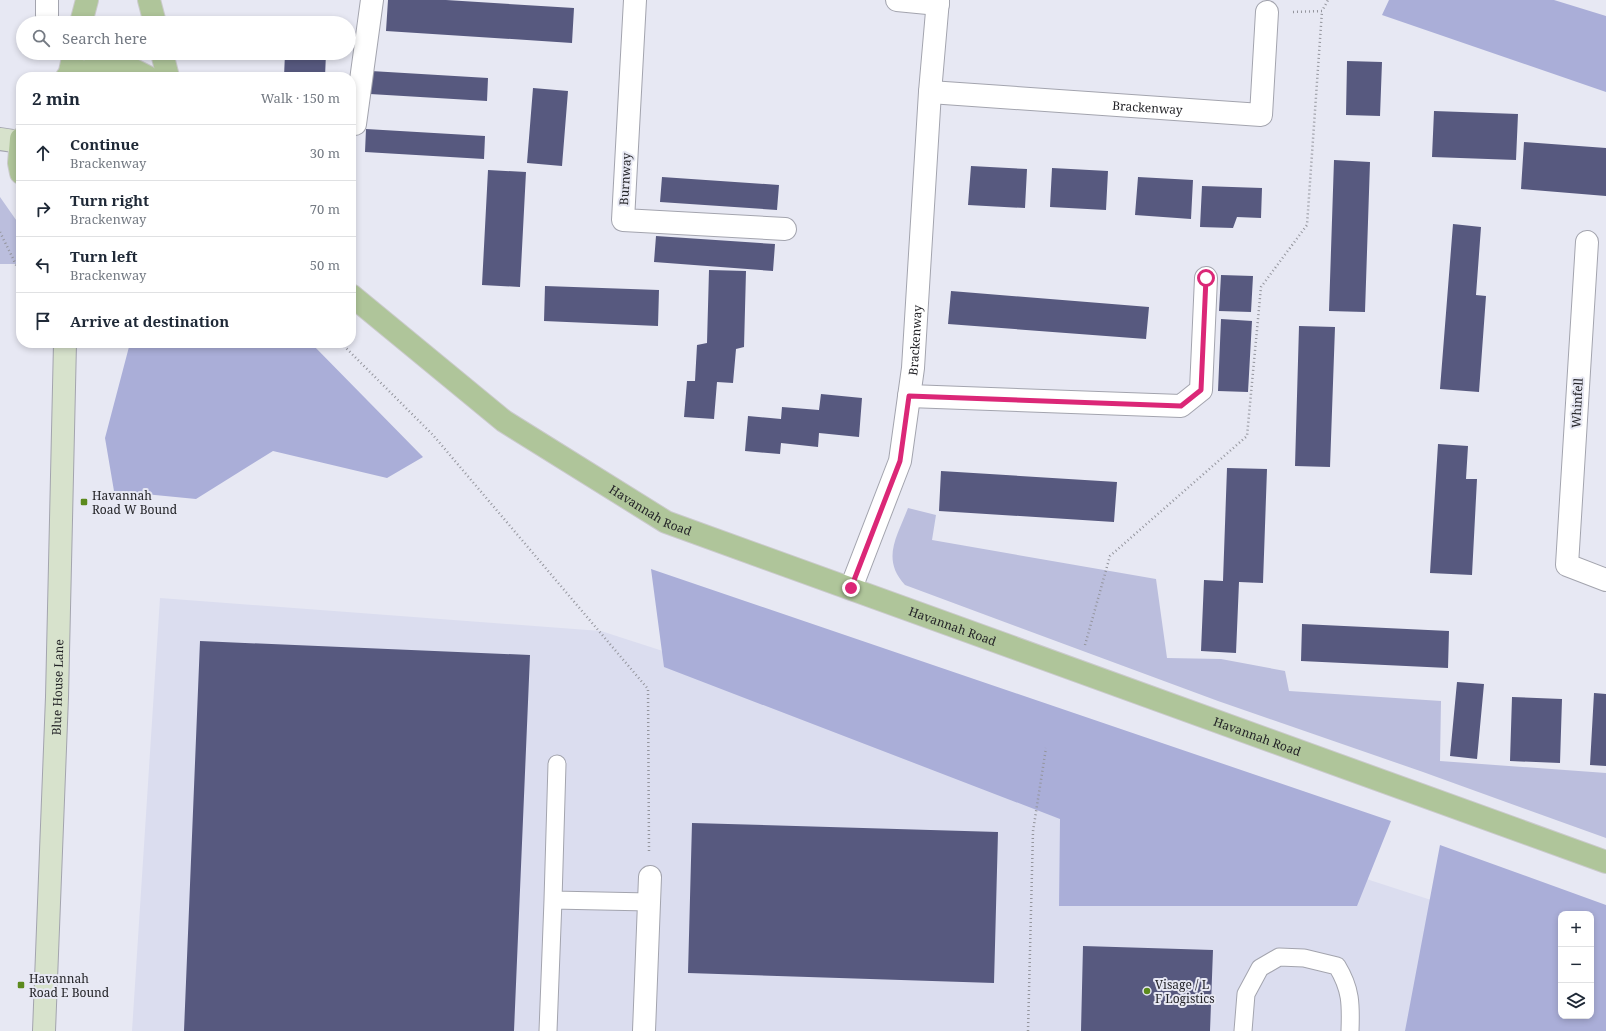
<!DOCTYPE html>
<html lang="en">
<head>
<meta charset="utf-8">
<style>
  :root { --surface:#fff; --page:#f6f6f7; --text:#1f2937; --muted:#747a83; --line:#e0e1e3 }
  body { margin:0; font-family:"Noto Serif",serif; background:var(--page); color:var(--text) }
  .controls { position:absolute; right:12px; bottom:12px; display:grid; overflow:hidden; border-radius:8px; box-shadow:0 2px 6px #0003 }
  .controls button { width:36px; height:36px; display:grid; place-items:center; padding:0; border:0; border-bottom:1px solid var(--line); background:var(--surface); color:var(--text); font:20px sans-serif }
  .stop { position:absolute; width:12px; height:12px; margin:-9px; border:3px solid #db2777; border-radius:50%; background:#fff }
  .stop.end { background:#db2777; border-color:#fff; box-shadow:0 1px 4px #0008 }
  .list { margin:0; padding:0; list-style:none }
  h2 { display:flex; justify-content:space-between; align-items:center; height:52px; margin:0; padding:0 16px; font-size:17px }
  h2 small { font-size:13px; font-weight:400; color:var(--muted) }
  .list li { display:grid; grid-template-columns:26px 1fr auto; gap:12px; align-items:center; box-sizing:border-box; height:56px; padding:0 16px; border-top:1px solid var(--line) }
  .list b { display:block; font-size:15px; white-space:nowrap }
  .list p { margin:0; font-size:13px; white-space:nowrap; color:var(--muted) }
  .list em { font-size:13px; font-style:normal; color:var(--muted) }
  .icon { flex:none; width:22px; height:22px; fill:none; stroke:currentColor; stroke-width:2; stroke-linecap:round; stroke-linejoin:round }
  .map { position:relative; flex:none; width:1606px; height:1031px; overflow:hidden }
  .search { position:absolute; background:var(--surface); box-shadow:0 2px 6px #0003; left:16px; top:16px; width:340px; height:44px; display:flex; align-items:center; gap:10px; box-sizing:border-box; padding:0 14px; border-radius:22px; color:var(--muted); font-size:15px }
  .panel { position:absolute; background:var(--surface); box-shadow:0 2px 6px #0003; left:16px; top:72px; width:340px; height:276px; border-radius:16px }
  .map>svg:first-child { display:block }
  .built { fill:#dbddef }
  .green { fill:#bbbedd }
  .forest { fill:#aaaed8; fill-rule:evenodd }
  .building { fill:#57597f }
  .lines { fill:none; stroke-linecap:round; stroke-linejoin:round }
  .lane-casing { stroke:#a3a4ae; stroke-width:19 }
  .street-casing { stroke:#a3a4ae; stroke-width:24 }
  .secondary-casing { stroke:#a3a4ae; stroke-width:24 }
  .primary-casing { stroke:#cacacb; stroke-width:24 }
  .path { stroke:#94959d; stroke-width:2.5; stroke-dasharray:1 3; stroke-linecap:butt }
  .lane { stroke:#fff; stroke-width:17 }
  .street { stroke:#fff; stroke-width:22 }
  .secondary { stroke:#d7e2cc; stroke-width:22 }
  .primary { stroke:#afc59a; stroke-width:22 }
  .route { stroke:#db2777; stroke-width:5 }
  .poi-dot { fill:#5c8a1d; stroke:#e7e8f3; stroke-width:1.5 }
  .labels { text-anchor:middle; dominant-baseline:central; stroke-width:4; stroke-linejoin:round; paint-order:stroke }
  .street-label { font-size:12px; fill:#232327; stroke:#e7e8f3 }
  .poi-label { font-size:12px; fill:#232327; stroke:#e7e8f3; text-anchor:start }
</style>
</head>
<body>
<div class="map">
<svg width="1606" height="1031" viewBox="0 0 1606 1031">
  <rect width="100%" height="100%" fill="#e7e8f3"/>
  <!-- built -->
  <path class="built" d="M 160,598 L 601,631 L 1561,942 L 1561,1016 L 1591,1016 L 1606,1031 L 132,1031 Z"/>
  <!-- green -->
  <path class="green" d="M 0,197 L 21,227 L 21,264 L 0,264 Z
    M 908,508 L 936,515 L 932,540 L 1156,579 L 1167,658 L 1221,659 L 1285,671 L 1289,691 L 1441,701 L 1440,761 L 1606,773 L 1606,838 L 1423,772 L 1218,701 L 905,585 C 881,559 897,537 908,508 Z"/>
  <!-- forest -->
  <path class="forest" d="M 1389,0 L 1554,0 L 1606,16 L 1606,92 L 1382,15 Z
    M 130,343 L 311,343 L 423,457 L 387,478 L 273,451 L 196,499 L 114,491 L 105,438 Z
    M 651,569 L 1391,821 L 1357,906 L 1059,906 L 1060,819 L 664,667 Z
    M 1440,845 L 1606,905 L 1606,1031 L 1405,1031 ZM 1561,914 L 1591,914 L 1591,1016 L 1561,1016 Z"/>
  <!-- building -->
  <path class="building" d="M 388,0 L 446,0 L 574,8 L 572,43 L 386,31 Z
    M 286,17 L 327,18 L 327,23 L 285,23 Z
    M 285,53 L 326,53 L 325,77 L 284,77 Z
    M 1347,61 L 1382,62 L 1380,116 L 1346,115 Z
    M 371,71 L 488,78 L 487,101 L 370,94 Z
    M 533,88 L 568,91 L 562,166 L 527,163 Z
    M 1434,111 L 1518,114 L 1516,160 L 1432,157 Z
    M 366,129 L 485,136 L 484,159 L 365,152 Z
    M 1524,142 L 1606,148 L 1606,196 L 1521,189 Z
    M 1334,160 L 1370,162 L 1365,312 L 1329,311 Z
    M 971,166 L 1027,169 L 1025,208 L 968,205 Z
    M 1052,168 L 1108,171 L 1106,210 L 1050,207 Z
    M 488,170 L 526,172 L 520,287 L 482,285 Z
    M 662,177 L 779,185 L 777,210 L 660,202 Z
    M 1138,177 L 1193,180 L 1191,219 L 1135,215 Z
    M 1202,186 L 1262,188 L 1261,218 L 1237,217 L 1233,228 L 1200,227 Z
    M 1453,224 L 1481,227 L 1476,295 L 1486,296 L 1479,392 L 1440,389 Z
    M 656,236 L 775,244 L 773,271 L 654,262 Z
    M 709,270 L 746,271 L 744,347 L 736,349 L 733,383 L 717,382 L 714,419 L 684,417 L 687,381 L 695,381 L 697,345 L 707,343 Z
    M 1221,275 L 1253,276 L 1251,312 L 1219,311 Z
    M 545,286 L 659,290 L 658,326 L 544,321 Z
    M 951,291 L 1149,307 L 1146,339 L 948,324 Z
    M 1221,319 L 1252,321 L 1248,392 L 1218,391 Z
    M 1299,326 L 1335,327 L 1330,467 L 1295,466 Z
    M 821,394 L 862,398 L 859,437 L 819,433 L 818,447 L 781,443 L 780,454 L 745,451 L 748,416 L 781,419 L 782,407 L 819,410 Z
    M 1438,444 L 1468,446 L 1466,479 L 1477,479 L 1472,575 L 1430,573 Z
    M 1227,468 L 1267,469 L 1263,583 L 1239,582 L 1236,653 L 1201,651 L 1204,580 L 1223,581 Z
    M 941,471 L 1117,482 L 1114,522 L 939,511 Z
    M 1302,624 L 1449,631 L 1448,668 L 1301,661 Z
    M 200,641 L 530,655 L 514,1031 L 184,1031 Z
    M 1457,682 L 1484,684 L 1477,759 L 1450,756 Z
    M 1594,693 L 1606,694 L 1606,766 L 1590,765 Z
    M 1512,697 L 1562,699 L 1560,763 L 1510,761 Z
    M 692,823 L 998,832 L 994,983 L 688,973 Z
    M 1083,946 L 1213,950 L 1210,1031 L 1081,1031 Z"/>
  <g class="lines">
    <defs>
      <path id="lane" d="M 553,900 L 557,764
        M 548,1031 L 553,900 L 649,902
        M 1243,1031 L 1246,994 L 1260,968 L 1279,957 L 1304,958 L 1337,966 C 1351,989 1351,1004 1350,1031"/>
      <g id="street">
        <path d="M 635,0 L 623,220 L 785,229"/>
        <path d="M 897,0 L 938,4"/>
        <path d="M 47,15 L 47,0"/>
        <path id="s1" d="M 930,92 L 1261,115 L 1267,12"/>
        <path d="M 355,124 L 372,0"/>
        <path d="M 1587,242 L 1567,565 L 1606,580"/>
        <path d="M 909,396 L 1181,406 L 1201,390 L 1206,278"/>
        <path id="s2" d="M 851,588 L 900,461 L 913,368 L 930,92 L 938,0"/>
        <path d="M 644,1031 L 650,877"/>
      </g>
      <g id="secondary">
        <path d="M 0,139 L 20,142"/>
        <path id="s3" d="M 44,1031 L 57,697 L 65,343"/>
      </g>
      <g id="primary">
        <path d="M 149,0 L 155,23"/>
        <path d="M 81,23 L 87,0"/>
        <path d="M 162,53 L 168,77"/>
        <path d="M 69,76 L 74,53"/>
        <path d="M 67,77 L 100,67 L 132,69 L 148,77"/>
        <path d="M 21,139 L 19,163 L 21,173"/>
        <path id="s4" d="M 351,295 L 504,421 L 666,522 L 1606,862"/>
      </g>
    </defs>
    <!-- lane casing -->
    <use href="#lane" class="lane-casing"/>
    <!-- street casing -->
    <use href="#street" class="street-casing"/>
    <!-- secondary casing -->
    <use href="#secondary" class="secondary-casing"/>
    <!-- primary casing -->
    <use href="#primary" class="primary-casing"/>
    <!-- path -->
    <path class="path" d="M 1293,12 L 1322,11 L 1328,0
      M 0,232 L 21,275
      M 341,343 L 433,435 L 648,689 L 649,852
      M 1085,645 L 1110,556 L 1247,436 L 1261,287 L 1307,225 L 1322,11
      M 1028,1031 L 1033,831 L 1046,748"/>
    <!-- lane -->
    <use href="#lane" class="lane"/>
    <!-- street -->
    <use href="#street" class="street"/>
    <!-- secondary -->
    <use href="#secondary" class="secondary"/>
    <!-- primary -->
    <use href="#primary" class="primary"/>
  </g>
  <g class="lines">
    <!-- route -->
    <path class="route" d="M 851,588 L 900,461 L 909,396 L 1181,406 L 1201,390 L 1206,278"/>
  </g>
  <!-- markers -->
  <g class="poi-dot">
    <rect x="80" y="498" width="8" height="8" rx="2"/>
    <rect x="17" y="981" width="8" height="8" rx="2"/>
    <circle cx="1147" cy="991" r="4"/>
  </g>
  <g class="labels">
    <!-- street labels -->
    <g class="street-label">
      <text stroke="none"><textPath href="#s1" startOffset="218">Brackenway</textPath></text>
      <text transform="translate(625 179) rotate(-87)">Burnway</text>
      <text stroke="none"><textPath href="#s2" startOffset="258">Brackenway</textPath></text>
      <text transform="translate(1577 403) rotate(-87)">Whinfell</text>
      <text stroke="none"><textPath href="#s4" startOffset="370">Havannah Road</textPath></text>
      <text stroke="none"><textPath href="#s4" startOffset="694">Havannah Road</textPath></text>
      <text stroke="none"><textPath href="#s3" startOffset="344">Blue House Lane</textPath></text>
      <text stroke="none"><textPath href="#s4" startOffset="1018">Havannah Road</textPath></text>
    </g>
    <!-- poi labels -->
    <g class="poi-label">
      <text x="92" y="495">Havannah<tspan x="92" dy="14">Road W Bound</tspan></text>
      <text x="29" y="978">Havannah<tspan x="29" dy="14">Road E Bound</tspan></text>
      <text x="1155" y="984">Visage / L<tspan x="1155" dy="14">F Logistics</tspan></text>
    </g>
  </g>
</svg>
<div class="controls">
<button>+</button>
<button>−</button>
<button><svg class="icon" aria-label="layers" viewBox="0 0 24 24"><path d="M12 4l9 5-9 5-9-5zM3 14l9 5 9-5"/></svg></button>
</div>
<div class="stop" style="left:1206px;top:278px"></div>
<div class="stop end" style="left:851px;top:588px"></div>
<div class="search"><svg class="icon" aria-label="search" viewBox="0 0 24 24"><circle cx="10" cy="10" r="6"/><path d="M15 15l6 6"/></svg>Search here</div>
<section class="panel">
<h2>2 min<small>Walk · 150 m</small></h2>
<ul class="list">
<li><svg class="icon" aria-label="ahead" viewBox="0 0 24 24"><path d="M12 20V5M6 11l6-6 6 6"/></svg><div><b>Continue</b><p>Brackenway</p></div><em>30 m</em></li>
<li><svg class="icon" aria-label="right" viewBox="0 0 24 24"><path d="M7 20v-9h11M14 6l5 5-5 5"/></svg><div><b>Turn right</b><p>Brackenway</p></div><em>70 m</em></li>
<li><svg class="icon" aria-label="left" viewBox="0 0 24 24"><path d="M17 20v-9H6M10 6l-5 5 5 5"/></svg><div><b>Turn left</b><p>Brackenway</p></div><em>50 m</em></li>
<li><svg class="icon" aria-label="arrive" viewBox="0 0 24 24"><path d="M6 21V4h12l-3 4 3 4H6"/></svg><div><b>Arrive at destination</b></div></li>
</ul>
</section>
</div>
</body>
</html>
